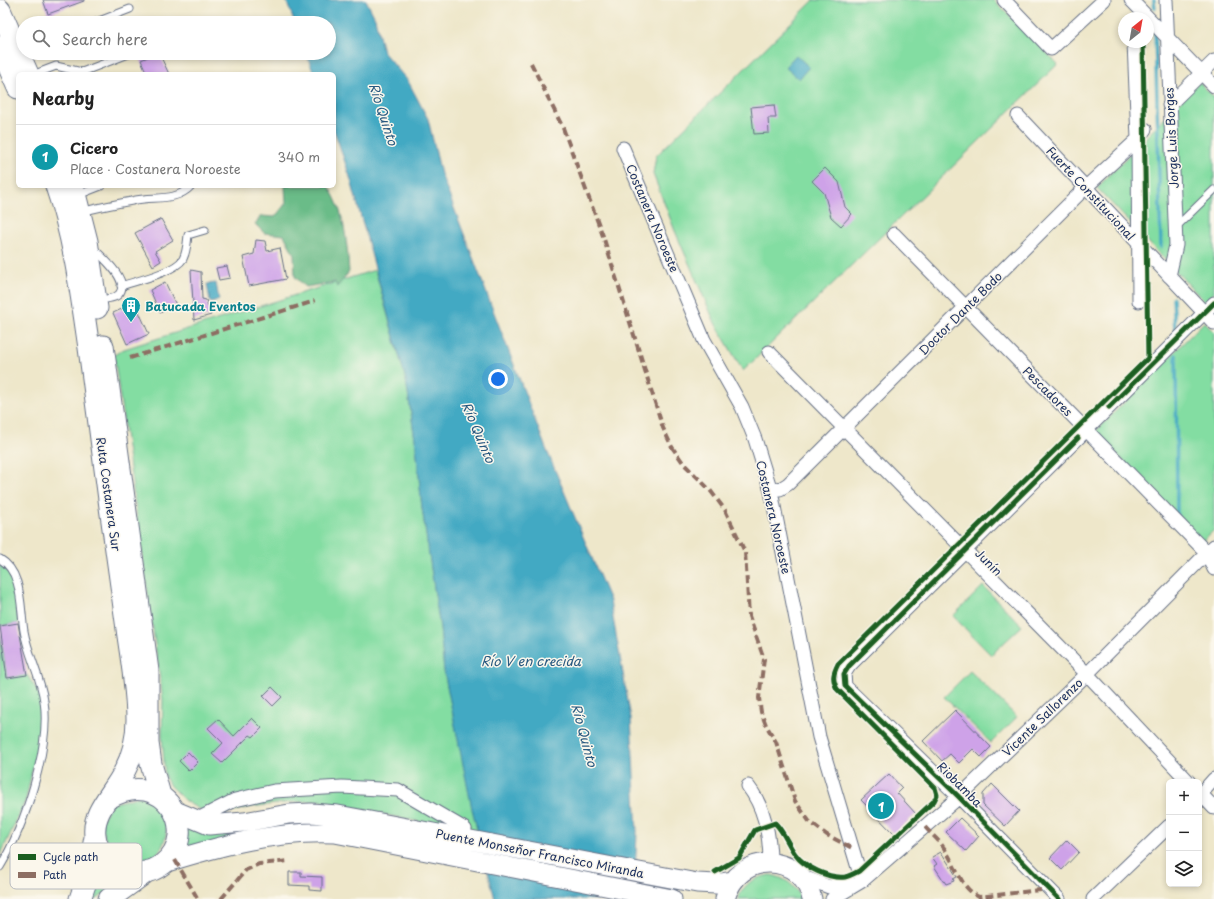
<!DOCTYPE html>
<html lang="en">
<head>
<meta charset="utf-8">
<style>
  :root { --surface:#fff; --page:#f6f6f6; --text:#222; --muted:#767676; --line:#e0e0e0; --accent:#b5179e }
  body { margin:0; font-family:"Playpen Sans",sans-serif; background:var(--page); color:var(--text) }
  .controls { position:absolute; right:12px; bottom:12px; display:grid; overflow:hidden; border-radius:6px; box-shadow:0 2px 6px #0003 }
  .controls button { width:36px; height:36px; display:grid; place-items:center; padding:0; border:0; border-bottom:1px solid var(--line); background:var(--surface); color:var(--text); font:20px sans-serif }
  .compass { position:absolute; left:1118px; top:12px; width:36px; height:36px; border-radius:50%; background:var(--surface); box-shadow:0 2px 6px #0003; rotate:31deg }
  .you { position:absolute; left:498px; top:379px; width:14px; height:14px; margin:-10px; border:3px solid #fff; border-radius:50%; background:#1a73e8; box-shadow:0 0 0 6px #1a73e833 }
  .badge { display:grid; place-items:center; width:26px; height:26px; border-radius:50%; background:var(--accent); color:#fff; font-size:13px; font-weight:700 }
  .pin { position:absolute; translate:-50% -50%; border:2px solid #fff; box-shadow:0 1px 4px #0006 }
  .list { margin:0; padding:0; list-style:none }
  h2 { display:flex; justify-content:space-between; align-items:center; height:52px; margin:0; padding:0 16px; font-size:17px }
  h2 small { font-size:13px; font-weight:400; color:var(--muted) }
  .list li { display:grid; grid-template-columns:26px 1fr auto; gap:12px; align-items:center; box-sizing:border-box; height:64px; padding:0 16px; border-top:1px solid var(--line) }
  .list b { display:block; font-size:15px; white-space:nowrap }
  .list p { margin:0; font-size:13px; white-space:nowrap; color:var(--muted) }
  .list em { font-size:13px; font-style:normal; color:var(--muted) }
  .icon { flex:none; width:22px; height:22px; fill:none; stroke:currentColor; stroke-width:2; stroke-linecap:round; stroke-linejoin:round }
  .map { position:relative; flex:none; width:1214px; height:899px; overflow:hidden }
  .search { position:absolute; background:var(--surface); box-shadow:0 2px 6px #0003; left:16px; top:16px; width:320px; height:44px; display:flex; align-items:center; gap:10px; box-sizing:border-box; padding:0 14px; border-radius:22px; color:var(--muted); font-size:15px }
  .panel { position:absolute; background:var(--surface); box-shadow:0 2px 6px #0003; left:16px; top:72px; width:320px; height:116px; border-radius:6px }
  .map>svg:first-child { display:block }
  .green { fill:#83dda2; stroke:#4f8680 }
  .forest { fill:#6abc88; stroke:#427673 }
  .water { fill:#43a9c3; stroke:#2f6c90 }
  .lines { fill:none; stroke-linecap:round; stroke-linejoin:round }
  .stream { stroke:#43a9c3; stroke-width:3.5 }
  .building { fill:#cea2e8 }
  .lane-casing { stroke:#656f84; stroke-width:9 }
  .street-casing { stroke:#656f84; stroke-width:15 }
  .secondary-casing { stroke:#656f84; stroke-width:21 }
  .primary-casing { stroke:#656f84; stroke-width:23 }
  .lane { stroke:#fff; stroke-width:7 }
  .street { stroke:#fff; stroke-width:13 }
  .secondary { stroke:#fff; stroke-width:19 }
  .primary { stroke:#fff; stroke-width:21 }
  .quiet { stroke:#8d6e63; stroke-width:4; stroke-dasharray:8 4; stroke-linecap:butt }
  .cycleway-casing { stroke:#fbf7ec; stroke-width:8 }
  .cycleway { stroke:#1b5e20; stroke-width:5 }
  .labels { text-anchor:middle; dominant-baseline:central; stroke-width:3; stroke-linejoin:round; paint-order:stroke }
  .street-label { font-size:12px; fill:#1b2f5e; stroke:#fbf7ec }
  .culture-label { font-size:12px; font-weight:bold; fill:#0d838f; stroke:#fbf7ec; text-anchor:start }
  .water-label { font-size:13px; font-style:italic; fill:#295a81; stroke:#fbf7ec }
  .key { fill:#fbf7ec; stroke:#b8bbc1; stroke-width:1 }
  .key-label { font-size:11px; fill:#1b2f5e }
</style>
</head>
<body>
<div class="map">
<svg width="1214" height="899" viewBox="0 0 1214 899">
  <rect width="100%" height="100%" fill="#fbf7ec"/>
  <filter id="ink" filterUnits="userSpaceOnUse"><feTurbulence type="fractalNoise" baseFrequency=".025" numOctaves="2"/><feDisplacementMap in="SourceGraphic" scale="8" xChannelSelector="R" yChannelSelector="G"/><feConvolveMatrix kernelMatrix="1 2 1 2 8 2 1 2 1" color-interpolation-filters="sRGB"/></filter>
  <filter id="wash" filterUnits="userSpaceOnUse"><feTurbulence type="fractalNoise" baseFrequency=".012" numOctaves="4" result="noise"/><feDisplacementMap in="SourceGraphic" scale="16" xChannelSelector="R" yChannelSelector="G"/><feGaussianBlur stdDeviation="0.9" result="paint"/><feColorMatrix in="noise" values="0 0 0 0 0 0 0 0 0 0 0 0 0 0 0 0 0 1.4 0 .05"/><feComposite in="paint" operator="in"/></filter>
  <g filter="url(#wash)">
    <rect width="100%" height="100%" fill="#eee7ca"/>
    <!-- green -->
    <path class="green" d="M 814,0 L 994,0 L 1058,64 L 743,371 L 715,323 L 675,231 L 653,174 L 656,156 Z
      M 1199,82 L 1214,97 L 1214,293 L 1205,302 L 1097,188 Z
      M 375,270 L 406,380 L 416,446 L 422,508 L 440,628 L 444,671 L 478,834 L 320,801 L 292,802 L 250,807 L 221,815 L 202,811 L 185,801 L 170,786 L 165,777 L 162,735 L 163,700 L 114,355 L 124,349 Z
      M 1204,322 L 1214,332 L 1214,530 L 1202,542 L 1095,432 Z
      M 0,565 C 19,575 17,604 19,623 L 0,626 Z
      M 983,586 L 1022,626 L 991,655 L 953,616 Z
      M 0,634 L 7,678 L 27,675 L 37,690 L 42,701 L 39,739 L 26,799 L 0,856 Z
      M 970,671 L 1017,717 L 991,743 L 944,697 Z
      M 141,796 C 146,800 155,803 159,808 C 177,828 160,869 131,863 C 124,861 117,857 111,855 L 100,823 L 111,804 Z
      M 181,818 L 353,821 L 177,851 Z
      M 94,863 L 106,872 L 124,879 L 97,899 L 82,899 Z
      M 771,875 C 785,878 796,885 801,899 L 738,899 C 744,883 755,877 771,875 Z"/>
    <!-- forest -->
    <path class="forest" d="M 285,186 L 328,186 C 345,211 347,243 349,272 L 337,287 L 335,282 L 306,287 L 295,277 L 294,254 L 284,235 L 264,233 L 255,224 L 261,216 L 275,217 L 286,203 Z"/>
    <!-- water -->
    <path class="water" d="M 286,0 L 366,0 L 375,18 L 383,52 L 408,81 L 428,119 L 441,174 L 545,446 L 610,601 L 631,718 L 637,832 L 634,899 L 495,899 L 472,809 L 444,671 L 440,628 L 422,508 L 416,446 L 406,380 L 350,177 L 334,130 L 334,74 L 314,74 L 306,53 L 329,53 L 329,23 L 295,23 Z
      M 796,55 L 809,67 L 799,79 L 785,67 Z
      M 216,283 L 219,300 L 210,302 L 207,284 Z"/>
    <g class="lines">
      <!-- stream -->
      <path class="stream" d="M 1154,0 L 1155,8
        M 1155,31 L 1161,247
        M 1173,298 L 1175,330
        M 1176,355 L 1177,516"/>
    </g>
    <g id="blocks">
      <!-- building -->
      <path class="building" d="M 43,0 L 84,0 L 84,1 L 48,14 Z
        M 157,53 L 159,53 L 169,74 L 147,74 L 141,60 Z
        M 774,105 L 776,118 L 768,118 L 769,133 L 754,134 L 751,107 Z
        M 825,168 L 839,182 L 845,207 L 852,214 L 841,226 L 831,217 L 824,193 L 812,181 Z
        M 161,219 L 173,240 L 155,251 L 161,261 L 153,266 L 135,233 Z
        M 256,240 L 265,241 L 267,251 L 280,248 L 286,279 L 249,286 L 243,257 L 254,254 Z
        M 227,266 L 230,278 L 219,280 L 216,268 Z
        M 191,270 L 201,272 L 202,299 L 206,300 L 211,315 L 194,320 Z
        M 165,282 L 176,305 L 160,313 L 150,290 Z
        M 135,303 L 149,334 L 127,344 L 113,313 Z
        M 18,623 L 27,675 L 7,678 L 0,626 Z
        M 272,687 L 282,697 L 273,706 L 263,696 Z
        M 955,710 L 991,747 L 981,757 L 973,749 L 959,763 L 950,754 L 942,761 L 923,741 Z
        M 252,718 L 262,728 L 253,737 L 250,735 L 222,763 L 212,754 L 223,743 L 208,728 L 218,719 L 234,736 Z
        M 188,752 L 198,762 L 189,771 L 179,761 Z
        M 889,774 L 902,788 L 897,793 L 916,814 L 894,834 L 861,800 Z
        M 992,784 L 1019,811 L 1005,826 L 983,805 L 983,794 Z
        M 960,818 L 979,836 L 966,851 L 946,832 Z
        M 1067,840 L 1079,852 L 1062,870 L 1050,858 Z
        M 941,852 L 957,877 L 953,879 L 954,881 L 946,884 L 934,866 L 937,864 L 932,857 Z
        M 289,872 L 301,872 L 301,876 L 322,877 L 322,891 L 309,890 L 309,886 L 289,885 Z"/>
    </g>
  </g>
  <g filter="url(#ink)">
    <use href="#blocks" fill-opacity="0" stroke="#656f84" stroke-width="1"/>
    <g class="lines">
      <defs>
        <path id="lane" d="M 94,23 L 130,9
          M 35,74 L 56,66 L 82,72 L 131,53
          M 78,195 L 101,186
          M 81,212 C 99,207 117,204 136,200 C 155,196 176,202 191,186
          M 1176,227 L 1214,190
          M 93,248 C 101,256 131,281 119,294 C 115,299 104,299 98,300
          M 121,286 C 136,281 175,272 183,259 C 187,251 187,243 188,235 L 205,230
          M 0,559 C 23,572 20,607 24,631 C 28,655 41,677 44,701 C 51,748 24,827 0,867"/>
        <path id="street" d="M 1004,0 L 1051,49 L 1104,0
          M 1131,0 L 1214,86
          M 1166,0 L 1176,245 L 1169,276
          M 1134,42 L 1138,139 L 1139,301
          M 1169,105 L 1214,61
          M 1018,116 L 1214,323
          M 623,148 L 704,340 L 742,407 L 755,439 L 771,491 L 819,737 L 862,881
          M 894,234 L 1207,553 L 1214,569
          M 769,352 L 1087,674 L 1189,782
          M 770,488 L 780,489 L 788,484 L 1086,187 L 1138,139 L 1145,129
          M 748,786 C 765,808 770,835 770,863
          M 1199,792 L 1214,808
          M 1199,796 L 1214,779
          M 196,820 L 235,800 L 274,791 L 342,787 L 398,790 L 465,829
          M 801,876 L 829,887 L 851,884
          M 832,899 L 862,881 L 959,797 L 1087,674 L 1214,546
          M 1059,899 L 959,797 L 845,686 L 844,674 L 849,666 L 1214,303
          M 1093,899 L 1169,826"/>
        <path id="secondary" d="M 173,810 L 209,825 L 244,822 L 289,814 L 311,813 L 338,815 L 697,883 L 716,884 L 732,881
          M 164,863 C 219,846 277,830 335,833 L 672,899
          M 725,899 C 738,850 802,852 812,899"/>
        <path id="primary" d="M 0,10 L 28,74
          M 0,47 L 18,88
          M 56,186 C 74,238 81,294 89,348 C 96,401 103,454 110,507 C 116,550 122,593 128,636 C 132,664 137,692 137,720 C 137,738 132,757 124,772 C 114,793 92,811 95,835 C 98,867 138,884 163,864 C 203,832 163,766 109,798
          M 73,186 L 87,241 L 97,308
          M 103,346 L 148,671 L 148,743 L 151,764 L 160,795
          M 80,899 L 88,876 L 95,837
          M 109,899 L 148,871"/>
      </defs>
      <!-- lane casing -->
      <use href="#lane" class="lane-casing"/>
      <!-- street casing -->
      <use href="#street" class="street-casing"/>
      <!-- secondary casing -->
      <use href="#secondary" class="secondary-casing"/>
      <!-- primary casing -->
      <use href="#primary" class="primary-casing"/>
      <!-- lane -->
      <use href="#lane" class="lane"/>
      <!-- street -->
      <use href="#street" class="street"/>
      <!-- secondary -->
      <use href="#secondary" class="secondary"/>
      <!-- primary -->
      <use href="#primary" class="primary"/>
      <!-- quiet -->
      <path class="quiet" d="M 531,63 L 563,128 L 603,236 L 663,428 L 672,447 L 684,464 L 710,490 L 725,510 L 745,552 L 749,616 L 764,659 L 759,698 L 761,712 L 766,725 L 776,742 L 795,801 L 809,821 L 827,835 L 854,849
        M 130,358 L 315,301
        M 925,827 C 931,834 939,840 944,848 C 956,865 960,888 979,897 L 1049,889
        M 175,860 L 198,899
        M 221,899 L 246,870 L 259,864 L 290,861"/>
      <defs>
        <path id="cycleway" d="M 1109,407 L 1214,303
          M 715,872 L 739,858 L 755,830 L 775,823 C 784,832 788,844 795,854 C 804,867 829,879 845,877 C 850,876 855,873 859,871 L 934,801 L 937,795 L 935,788 L 837,689 C 832,679 833,674 838,664 L 1148,358 L 1143,42
          M 1059,899 L 959,797 L 845,686 L 844,674 L 849,666 L 1078,438"/>
      </defs>
      <!-- cycleway casing -->
      <use href="#cycleway" class="cycleway-casing"/>
      <!-- cycleway -->
      <use href="#cycleway" class="cycleway"/>
    </g>
  </g>
  <!-- icons -->
  <defs>
    <symbol id="building-pin" viewBox="-11 -11 22 30"><path d="M0 17L-7.5 6A9.5 9.5 0 1 1 7.5 6Z" fill="#0f9aa8" stroke="#fbf7ec"/><path d="M-4-6H4V6H1V3H-1V6H-4ZM-2.5-4.3h1.7v1.8h-1.7ZM.8-4.3h1.7v1.8H.8ZM-2.5-1h1.7V.8h-1.7ZM.8-1h1.7V.8H.8Z" fill="#fff"/></symbol>
  </defs>
  <g fill-rule="evenodd">
    <use href="#building-pin" x="120" y="295" width="22" height="30"/>
  </g>
  <g class="labels">
    <!-- street labels -->
    <g class="street-label">
      <text transform="translate(1171 138) rotate(-93)">Jorge Luis Borges</text>
      <text transform="translate(1091 193) rotate(47)">Fuerte Constitucional</text>
      <text transform="translate(653 218) rotate(67)">Costanera Noroeste</text>
      <text transform="translate(960 313) rotate(-45)">Doctor Dante Bodo</text>
      <text transform="translate(1048 391) rotate(45)">Pescadores</text>
      <text transform="translate(109 494) rotate(82)">Ruta Costanera Sur</text>
      <text transform="translate(774 517) rotate(77)">Costanera Noroeste</text>
      <text transform="translate(989 562) rotate(45)">Junín</text>
      <text transform="translate(1042 717) rotate(-44)">Vicente Sallorenzo</text>
      <text transform="translate(960 784) rotate(45)">Riobamba</text>
      <text transform="translate(540 853) rotate(11)">Puente Monseñor Francisco Miranda</text>
    </g>
    <!-- culture labels -->
    <g class="culture-label">
      <text x="145" y="306">Batucada Eventos</text>
    </g>
    <!-- water labels -->
    <g class="water-label">
      <text transform="translate(384 114) rotate(72)">Río Quinto</text>
      <text transform="translate(479 432) rotate(67)">Río Quinto</text>
      <text x="531" y="660">Río V en crecida</text>
      <text transform="translate(585 735) rotate(75)">Río Quinto</text>
    </g>
  </g>
  <!-- legend -->
  <rect x="10" y="843" width="132" height="46" rx="6" class="key"/>
  <rect x="18" y="854" width="18" height="6" fill="#1b5e20"/>
  <rect x="18" y="872" width="18" height="6" fill="#8d6e63"/>
  <g class="key-label">
    <text x="43" y="861">Cycle path</text>
    <text x="43" y="879">Path</text>
  </g>
</svg>
<div class="controls">
<button>+</button>
<button>−</button>
<button><svg class="icon" aria-label="layers" viewBox="0 0 24 24"><path d="M12 4l9 5-9 5-9-5zM3 14l9 5 9-5"/></svg></button>
</div>
<svg class="compass" viewBox="-18 -18 36 36"><path d="M0-13l5 13h-10z" fill="#e53935"/><path d="M0 13l5-13h-10z" fill="#767676"/></svg>
<div class="you"></div>
<div class="pin badge" style="left:881px;top:806px;background:#0f9aa8">1</div>
<div class="search"><svg class="icon" aria-label="search" viewBox="0 0 24 24"><circle cx="10" cy="10" r="6"/><path d="M15 15l6 6"/></svg>Search here</div>
<section class="panel">
<h2>Nearby<small></small></h2>
<ul class="list">
<li><span class="badge" style="background:#0f9aa8">1</span><div><b>Cicero</b><p>Place · Costanera Noroeste</p></div><em>340 m</em></li>
</ul>
</section>
</div>
</body>
</html>
